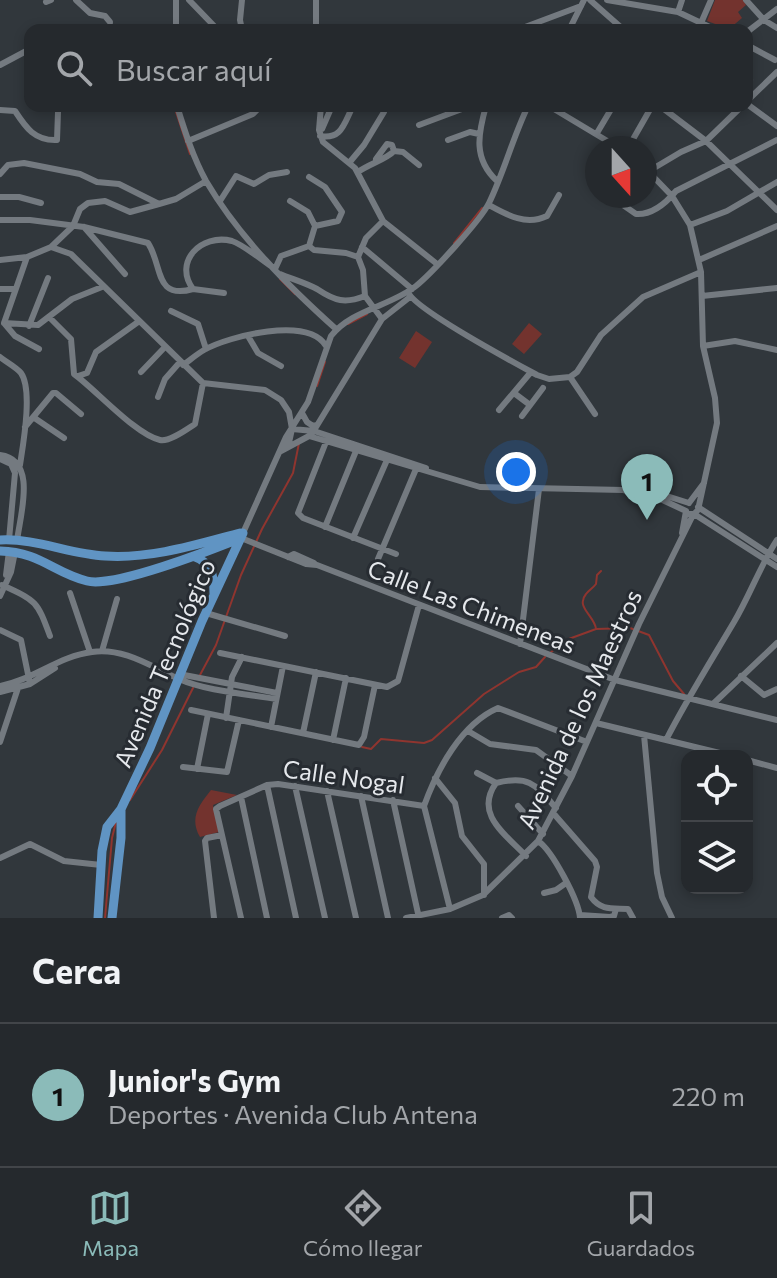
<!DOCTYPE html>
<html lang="es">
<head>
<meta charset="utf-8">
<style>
  :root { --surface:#25292d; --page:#2d3135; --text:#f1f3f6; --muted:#a3a6aa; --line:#424549; --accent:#8bbbb9 }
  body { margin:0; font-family:Commissioner,sans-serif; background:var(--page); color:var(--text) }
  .controls { position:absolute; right:24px; bottom:24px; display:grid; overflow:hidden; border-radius:16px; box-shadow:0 4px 12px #0003 }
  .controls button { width:72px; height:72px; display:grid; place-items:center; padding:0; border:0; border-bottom:2px solid var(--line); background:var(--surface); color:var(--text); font:40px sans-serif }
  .compass { position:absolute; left:585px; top:136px; width:72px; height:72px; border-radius:50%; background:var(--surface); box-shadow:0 4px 12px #0003; rotate:159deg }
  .you { position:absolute; left:516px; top:472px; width:28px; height:28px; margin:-20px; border:6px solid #fff; border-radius:50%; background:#1a73e8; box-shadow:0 0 0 12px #1a73e833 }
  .badge { display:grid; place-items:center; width:52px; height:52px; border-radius:50%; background:var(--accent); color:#111; font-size:26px; font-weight:700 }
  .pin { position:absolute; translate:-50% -66px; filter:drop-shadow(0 2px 4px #0008) }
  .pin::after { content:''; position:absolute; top:42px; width:28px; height:24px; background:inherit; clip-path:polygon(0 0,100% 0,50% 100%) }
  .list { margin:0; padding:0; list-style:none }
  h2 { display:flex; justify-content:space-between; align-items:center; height:104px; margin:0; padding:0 32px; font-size:34px }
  h2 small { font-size:26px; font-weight:400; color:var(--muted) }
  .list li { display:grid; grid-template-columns:52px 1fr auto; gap:24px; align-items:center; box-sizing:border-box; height:144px; padding:0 32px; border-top:2px solid var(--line) }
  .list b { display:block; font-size:30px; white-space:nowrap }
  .list p { margin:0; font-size:26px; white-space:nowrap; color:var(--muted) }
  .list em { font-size:26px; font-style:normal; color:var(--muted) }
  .icon { flex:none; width:44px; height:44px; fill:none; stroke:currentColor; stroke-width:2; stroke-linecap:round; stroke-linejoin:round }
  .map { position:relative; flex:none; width:777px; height:918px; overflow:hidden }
  .search { position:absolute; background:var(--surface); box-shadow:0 4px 12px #0003; left:24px; right:24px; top:24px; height:88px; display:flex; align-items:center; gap:20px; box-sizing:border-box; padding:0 28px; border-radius:16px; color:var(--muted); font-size:30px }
  .sheet { height:248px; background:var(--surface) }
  nav { display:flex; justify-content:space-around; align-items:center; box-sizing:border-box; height:112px; border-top:2px solid var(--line); background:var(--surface); font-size:22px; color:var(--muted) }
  nav a { display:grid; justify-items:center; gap:4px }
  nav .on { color:var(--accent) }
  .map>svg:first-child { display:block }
  .green { fill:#73332e }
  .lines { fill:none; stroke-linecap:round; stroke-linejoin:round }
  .stream { stroke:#8f352f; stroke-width:2 }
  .minor { stroke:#747a80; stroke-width:6 }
  .major { stroke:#6094c3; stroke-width:9 }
  .labels { text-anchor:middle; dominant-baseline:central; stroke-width:6; stroke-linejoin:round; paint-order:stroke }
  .street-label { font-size:24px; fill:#e5e8ec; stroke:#272c32 }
</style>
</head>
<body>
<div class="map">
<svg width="777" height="918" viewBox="0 0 777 918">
  <rect width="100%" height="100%" fill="#31373c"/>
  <!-- green -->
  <path class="green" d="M 715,0 L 743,0 L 746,5 L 738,12 L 742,18 L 729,29 L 707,21 Z
    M 529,323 L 542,334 L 524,354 L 512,344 Z
    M 416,331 L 432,342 L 415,368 L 399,358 Z
    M 211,790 L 237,795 L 213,805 L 219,832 L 200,837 C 189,818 199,805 211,790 Z"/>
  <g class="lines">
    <!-- stream -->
    <path class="stream" d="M 174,106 L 190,154
      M 454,243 L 482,208
      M 280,279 L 295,294
      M 348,324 L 367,314
      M 317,386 L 325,362
      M 596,629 L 630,628 L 649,635 L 673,681 L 684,694
      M 550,653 L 566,640 L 596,629 C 595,616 575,607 586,594 C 589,590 593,588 596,584 L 597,575 L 601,571
      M 200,675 L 216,645 L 241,575 L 262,529 L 293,473 L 299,443
      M 362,747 L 371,749 L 381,739 L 424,743 L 432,740 L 484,694 L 519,672 L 536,667 L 545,657
      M 130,800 L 162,750 L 193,688
      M 105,918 L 112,838 L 116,822"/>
    <!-- minor -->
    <path class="minor" d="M 76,0 L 90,13 L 105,16 L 110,22 L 109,30
      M 189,0 L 218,30
      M 242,0 L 240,20 L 242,30
      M 590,0 L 624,30
      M 607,0 L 678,12 L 716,30
      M 746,0 L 764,20 L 777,28
      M 46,2 L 51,0
      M 678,12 L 682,0
      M 701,23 L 711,0
      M 176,30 L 176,0
      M 316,30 L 316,0
      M 517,30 L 581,6
      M 569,30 L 584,0
      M 747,32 L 777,9
      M 747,45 L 775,60
      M 0,65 L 30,49
      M 747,78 L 750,80
      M 747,101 L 777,72
      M 747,104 L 777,126
      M 177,106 C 185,132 193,157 206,181 C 239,237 288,286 336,329
      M 321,106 L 319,130 L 323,142 L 355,168 L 383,221 L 437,264
      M 486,106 C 478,134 473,159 497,181
      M 549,106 L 619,148
      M 660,106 L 706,141 L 777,210
      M 0,110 L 15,111 C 26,128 35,141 57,140 L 58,112
      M 419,125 L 470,106
      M 319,130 L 322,129 L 332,106
      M 597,133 L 613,106
      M 320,136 C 342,140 344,123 353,106
      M 448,140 L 470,132 L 479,134
      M 188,141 L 253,114 L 261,106
      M 628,148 L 652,106
      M 394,151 L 403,152 L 419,165
      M 349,163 L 364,145 L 384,112
      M 645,168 L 672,196 L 690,225 L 701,272 L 703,346 L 715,398 L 717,423 L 698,510 L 694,514 L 689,514
      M 649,171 L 681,152 L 706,141 L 742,106
      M 358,172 C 369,164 387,159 394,151 L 392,145 L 387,144 L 376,159
      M 0,174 L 8,165 L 24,163 L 80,174 L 97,182 L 119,184 L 159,204 L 176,199 L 206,181
      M 309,177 L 325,187 L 342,212 L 338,221 L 315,226
      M 610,196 L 636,214 C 652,215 666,203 676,191 L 777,140
      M 0,197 L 19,197 L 41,203
      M 220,201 L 236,176 L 254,184 L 269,175 L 287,172
      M 290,201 L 308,212 L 315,226
      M 489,205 C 507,215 526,226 547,216 L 559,195
      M 0,220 L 30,220 L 84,227 L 148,243 C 163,266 154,300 193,289
      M 690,225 L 727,211 L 777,182
      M 84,227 L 125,274
      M 309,246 L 314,250 L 346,253 L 358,257
      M 51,247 L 73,226 L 80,209 L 88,203 L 105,201 L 130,212 L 159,204
      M 362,247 L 412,289
      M 27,257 L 4,323 L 15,336 L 39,349
      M 0,260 L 27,257 L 51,247 L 71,254 L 203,383 L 265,390 L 281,400 L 289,412 L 292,429 L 288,447
      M 699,260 L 777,226
      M 280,274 C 292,279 306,283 317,289 C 335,301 345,304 365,296
      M 0,289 L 15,289
      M 408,292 C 414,309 515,363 537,375 L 549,379 L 570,377
      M 224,293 L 193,289 C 173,262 201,233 232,241 C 244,245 263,261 275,269 L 281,256 L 309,246 L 315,226
      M 702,296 L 777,288
      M 171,311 L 198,324 L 206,349
      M 50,318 L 71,339 L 74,374 C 95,389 136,435 160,440 C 170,442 187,429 195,424 L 203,383
      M 382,319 L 365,296 L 363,270 L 358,257 L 366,238 L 383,221
      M 4,323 L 38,325 L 72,299 L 102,287
      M 29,326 L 48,278
      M 248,336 L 258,353 L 281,366
      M 703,346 L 735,341 L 777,350
      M 0,357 C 6,362 16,367 21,373 C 33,390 23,445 20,465 L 14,469
      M 183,365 C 190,360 197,354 204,350 C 229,336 308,316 326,346
      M 141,372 L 164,348
      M 78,376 L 87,373 L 96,352 L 138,322
      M 570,377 L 577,372 L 601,335 L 643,297 L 701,272
      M 570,377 L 595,414
      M 514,393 L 530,405
      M 158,397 L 165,379 L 180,362
      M 499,410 L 531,372
      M 302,413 L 307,422 L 313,426 L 317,425
      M 522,416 L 543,388
      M 36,419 L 64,438
      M 25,427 L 53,393 L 56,393 L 81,414
      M 292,429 L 314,431 L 426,468
      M 313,432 L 382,319 L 410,297
      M 326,442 L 298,513 L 303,518 L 396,554
      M 281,451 L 309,436 L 480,487 L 623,490 L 656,497 L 686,511
      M 0,455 C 38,460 20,515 17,541
      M 0,459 L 11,464 L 15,473 L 9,540
      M 654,492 L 689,503
      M 689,503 L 704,483
      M 698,507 L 777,559
      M 694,514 L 777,567
      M 325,527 L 356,451
      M 243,533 L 286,437 L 308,402 L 331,336 C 351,310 391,306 416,286 C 432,273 480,221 489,203 C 504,172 513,137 528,106
      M 682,533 L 686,511
      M 241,538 L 306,564 L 317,565 L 615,680 L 777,720
      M 353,538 L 387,460
      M 288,557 L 294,554 L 314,563
      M 378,559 L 416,469
      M 6,575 L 9,551
      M 2,585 C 37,601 37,601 50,636
      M 70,593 L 90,652
      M 0,596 L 11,572 L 15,552
      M 206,613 L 285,636
      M 0,630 L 21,640 L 30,684
      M 520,644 L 539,489
      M 102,651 L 117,599
      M 220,653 L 387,687 L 398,681 L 400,674 L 419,605
      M 179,674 L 277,693
      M 741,676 L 764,695 L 777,689
      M 0,686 C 33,680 59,656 92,652 C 123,647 152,667 179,679 C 206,691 247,694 276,699
      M 0,692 L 30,684 L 55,668
      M 714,703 L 777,643
      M 191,710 L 359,745 L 364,737 L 375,685
      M 226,718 L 232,677 L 242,657
      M 596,723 L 732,756
      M 271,727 L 283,666
      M 468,731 L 490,744 L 536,750 L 572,776
      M 303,733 L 316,672
      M 644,735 L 657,873 L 662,897 L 672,918
      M 333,740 L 346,678
      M 666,740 C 687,699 711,661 734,622 C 750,595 760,566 777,540
      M 0,742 L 18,688
      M 747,760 L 777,768
      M 183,767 L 227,772 L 239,720
      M 197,769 L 208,714
      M 477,773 L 496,783
      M 435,778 L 455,803 L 462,836 L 484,864 L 484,895
      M 496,783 C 474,814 505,834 526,856
      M 496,783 C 529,775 535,784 556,808
      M 267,785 L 296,918
      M 295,786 L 325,918
      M 327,791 L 356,918
      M 361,796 L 388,918
      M 241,797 L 267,918
      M 393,800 L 419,918
      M 424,806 C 437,770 461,724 498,708 L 587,742
      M 424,806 L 450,909
      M 518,806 L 543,834
      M 554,814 L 595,861 L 597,867 L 591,897 C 601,911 613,908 628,909 L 633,918
      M 538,841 C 552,850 579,901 580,918
      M 0,858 L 30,844 L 64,861 L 101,865
      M 544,893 L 556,890 L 566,883
      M 580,915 L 610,917 L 614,916 L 616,909
      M 214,918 L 205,841 L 207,838 L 222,835
      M 241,918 L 216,809 L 220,806 L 267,785 L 278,784 L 424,806
      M 406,918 L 450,909 L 483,895 L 538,841 L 572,776 L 639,624 L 693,515
      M 502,918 L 509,915 L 512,918"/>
    <!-- major -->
    <path class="major" d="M 0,540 C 35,538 70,554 105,556 C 151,559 195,545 240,533
      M 0,551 C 40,552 54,573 87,581 C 114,588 211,550 241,538
      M 193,556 C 212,563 214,575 214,594
      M 98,918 L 102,851 L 107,827 L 121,809 L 150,748 L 202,621 L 243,533
      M 112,918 L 121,838 L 121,809"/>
  </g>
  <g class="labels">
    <!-- street labels -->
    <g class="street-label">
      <text transform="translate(472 606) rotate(21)">Calle Las Chimeneas</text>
      <text transform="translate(164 663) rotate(-67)">Avenida Tecnológico</text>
      <text transform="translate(579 709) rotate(-65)">Avenida de los Maestros</text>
      <text transform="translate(344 776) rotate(8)">Calle Nogal</text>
    </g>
  </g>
</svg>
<div class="controls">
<button><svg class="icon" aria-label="locate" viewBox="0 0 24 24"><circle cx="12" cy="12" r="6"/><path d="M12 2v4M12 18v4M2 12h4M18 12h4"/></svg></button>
<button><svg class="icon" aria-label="layers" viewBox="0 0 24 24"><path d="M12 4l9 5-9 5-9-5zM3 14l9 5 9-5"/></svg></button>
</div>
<svg class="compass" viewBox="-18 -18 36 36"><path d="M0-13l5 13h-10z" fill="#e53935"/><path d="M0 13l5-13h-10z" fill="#a3a6aa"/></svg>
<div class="you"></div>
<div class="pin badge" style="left:647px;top:520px">1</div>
<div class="search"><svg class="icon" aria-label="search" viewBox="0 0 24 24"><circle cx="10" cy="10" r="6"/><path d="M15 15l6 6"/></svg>Buscar aquí</div>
</div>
<section class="sheet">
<h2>Cerca<small></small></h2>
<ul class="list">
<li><span class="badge">1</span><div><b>Junior's Gym</b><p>Deportes · Avenida Club Antena</p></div><em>220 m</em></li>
</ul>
</section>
<nav>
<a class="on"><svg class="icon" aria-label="map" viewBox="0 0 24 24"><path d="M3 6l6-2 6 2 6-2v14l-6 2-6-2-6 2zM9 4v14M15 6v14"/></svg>Mapa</a>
<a><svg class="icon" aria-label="directions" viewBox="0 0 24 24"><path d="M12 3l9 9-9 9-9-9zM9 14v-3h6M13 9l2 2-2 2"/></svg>Cómo llegar</a>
<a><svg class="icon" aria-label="saved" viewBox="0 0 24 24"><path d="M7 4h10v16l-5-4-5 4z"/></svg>Guardados</a>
</nav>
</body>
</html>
